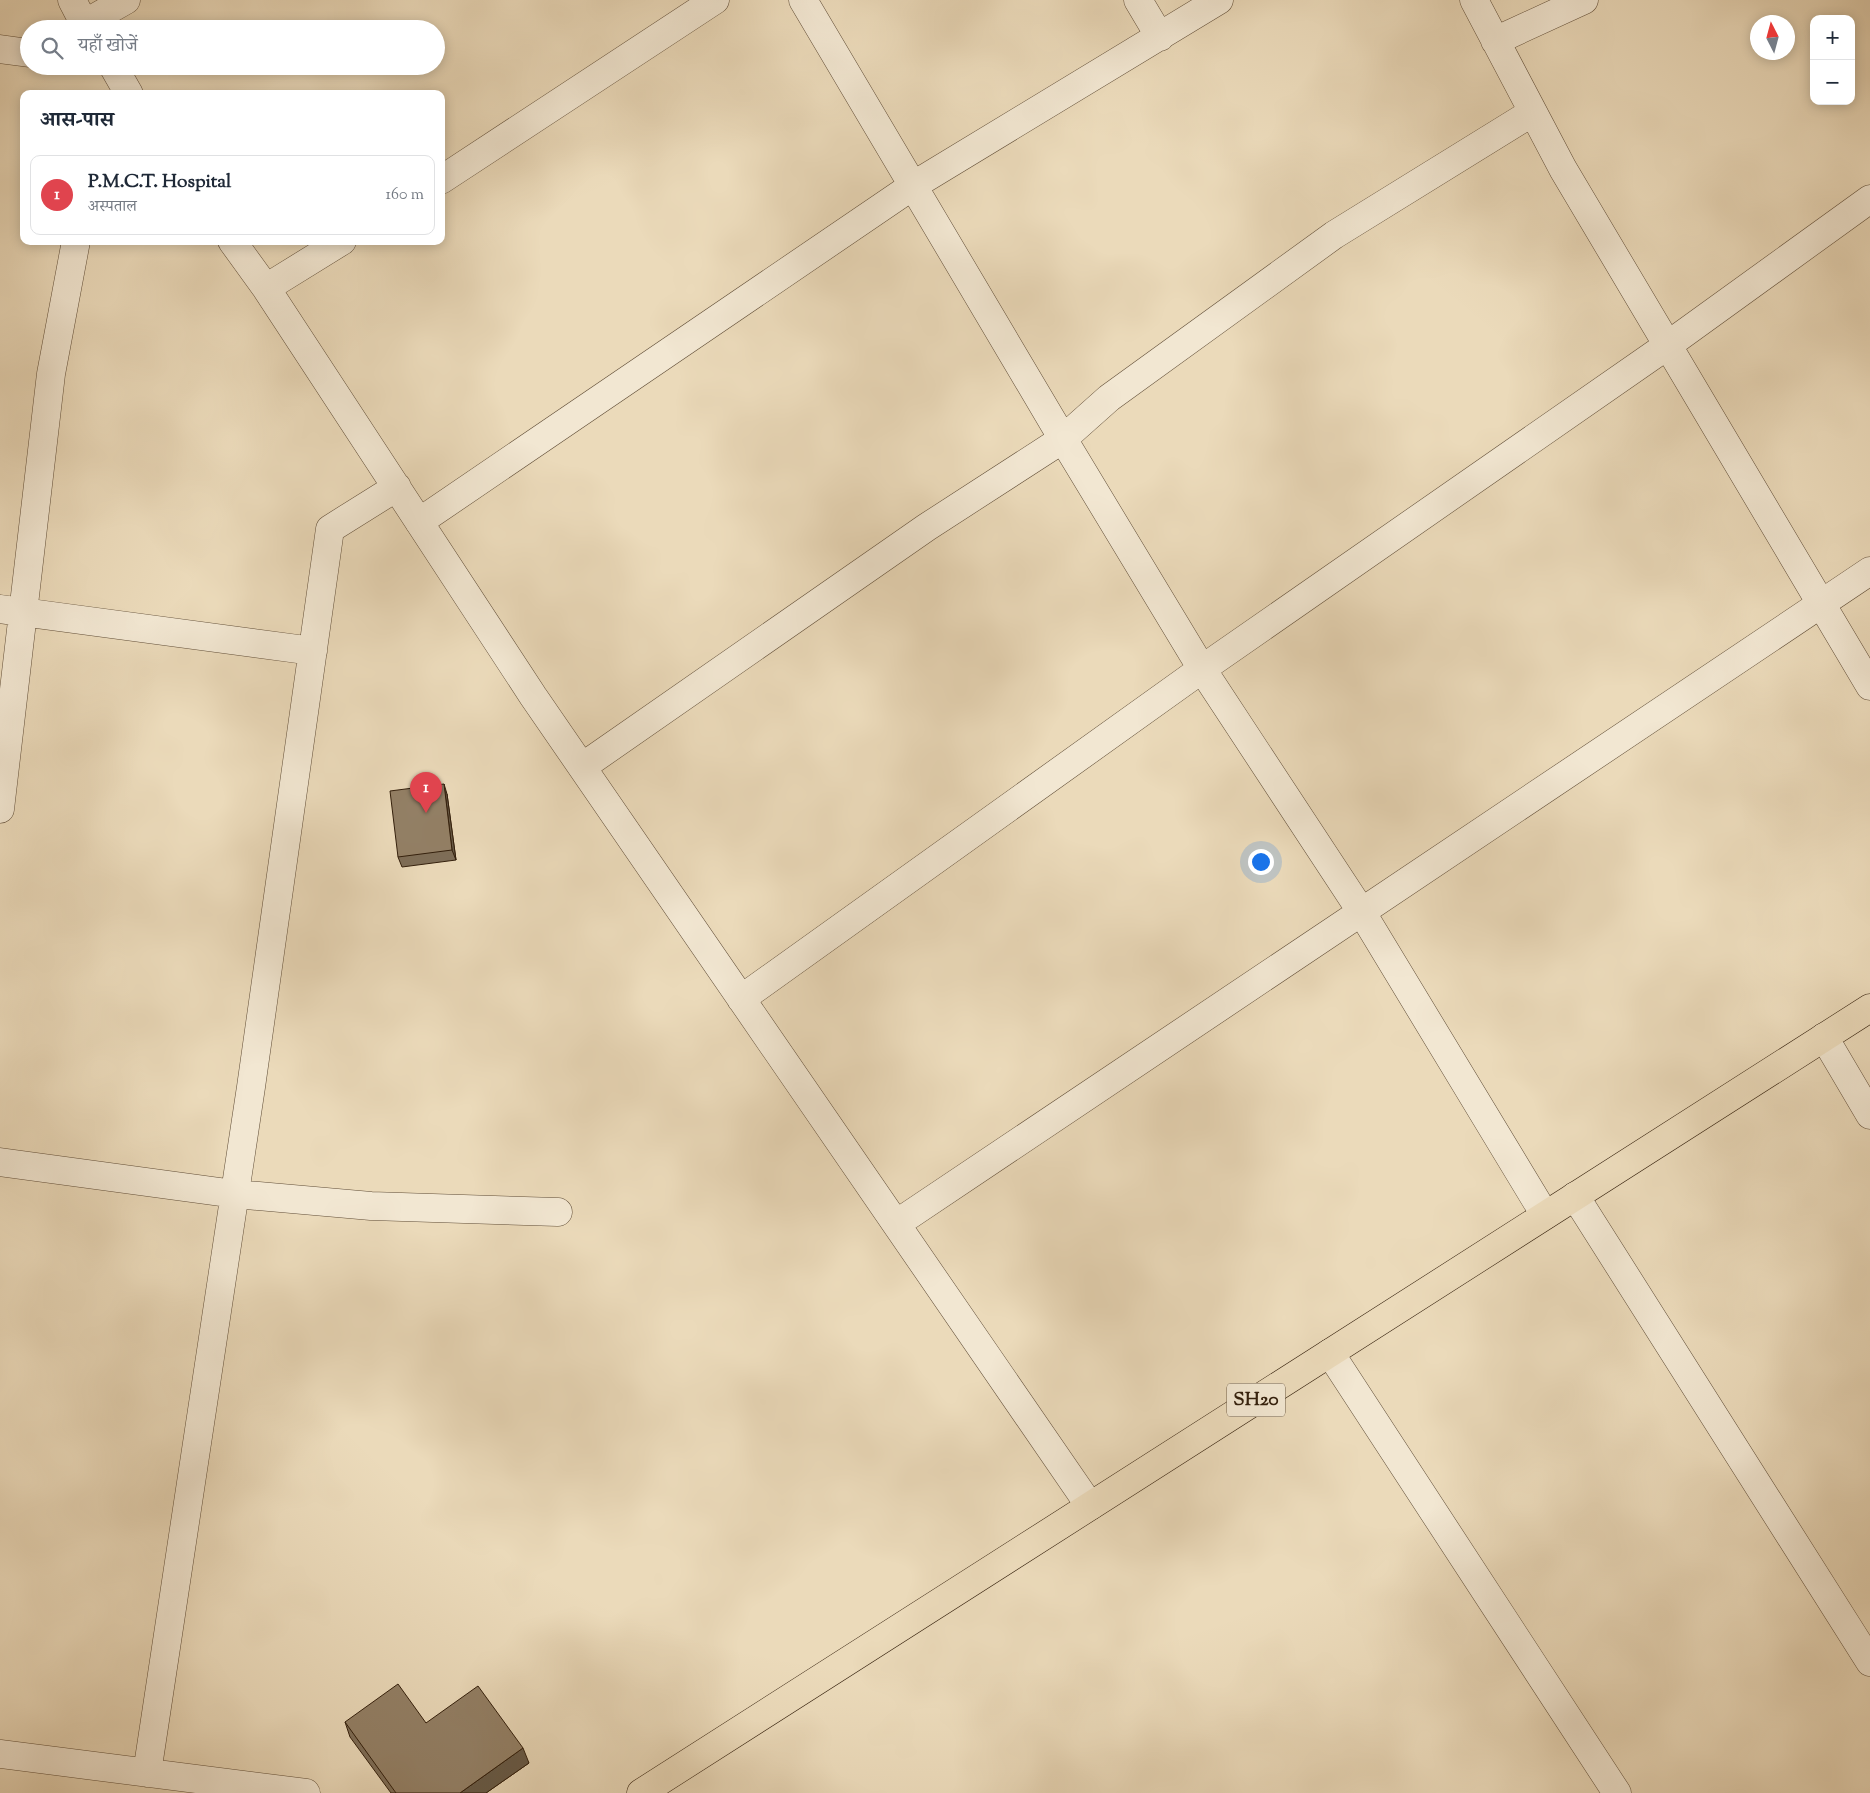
<!DOCTYPE html>
<html lang="hi">
<head>
<meta charset="utf-8">
<style>
  :root { --surface:#fff; --page:#f6f6f7; --text:#1f2937; --muted:#747a83; --line:#e0e1e3; --accent:#8f2418 }
  body { margin:0; font-family:"Sorts Mill Goudy","Noto Serif Devanagari",serif; background:var(--page); color:var(--text) }
  .controls { position:absolute; right:15px; top:15px; display:grid; overflow:hidden; border-radius:10px; box-shadow:0 2px 12px #0003 }
  .controls button { width:45px; height:45px; display:grid; place-items:center; padding:0; border:0; border-bottom:1px solid var(--line); background:var(--surface); color:var(--text); font:25px sans-serif }
  .compass { position:absolute; left:1750px; top:15px; width:45px; height:45px; border-radius:50%; background:var(--surface); box-shadow:0 2px 12px #0003; rotate:354deg }
  .you { position:absolute; left:1260px; top:861px; width:18px; height:18px; margin:-12px; border:4px solid #fff; border-radius:50%; background:#1a73e8; box-shadow:0 0 0 8px #1a73e833 }
  .badge { display:grid; place-items:center; width:32px; height:32px; border-radius:50%; background:var(--accent); color:#fff; font-size:16px; font-weight:700 }
  .pin { position:absolute; translate:-50% -41px; filter:drop-shadow(0 1px 2px #0008) }
  .pin::after { content:''; position:absolute; top:26px; width:18px; height:15px; background:inherit; clip-path:polygon(0 0,100% 0,50% 100%) }
  .list { margin:0; padding:0; list-style:none }
  h2 { display:flex; justify-content:space-between; align-items:center; height:65px; margin:0; padding:0 20px; font-size:21px }
  h2 small { font-size:16px; font-weight:400; color:var(--muted) }
  .list li { display:grid; grid-template-columns:32px 1fr auto; gap:15px; align-items:center; box-sizing:border-box; height:80px; margin:0 10px 10px; padding:0 10px; border:1px solid var(--line); border-radius:10px }
  .list b { display:block; font-size:19px; white-space:nowrap }
  .list p { margin:0; font-size:16px; white-space:nowrap; color:var(--muted) }
  .list em { font-size:16px; font-style:normal; color:var(--muted) }
  .icon { flex:none; width:28px; height:28px; fill:none; stroke:currentColor; stroke-width:2; stroke-linecap:round; stroke-linejoin:round }
  .map { position:relative; flex:none; width:1870px; height:1793px; overflow:hidden }
  .search { position:absolute; background:var(--surface); box-shadow:0 2px 12px #0003; left:20px; top:20px; width:425px; height:55px; display:flex; align-items:center; gap:12px; box-sizing:border-box; padding:0 18px; border-radius:28px; color:var(--muted); font-size:19px }
  .panel { position:absolute; background:var(--surface); box-shadow:0 2px 12px #0003; left:20px; top:90px; width:425px; height:155px; border-radius:10px }
  .map>svg:first-child { display:block }
  .lines { fill:none; stroke-linecap:round; stroke-linejoin:round }
  .minor-casing { stroke:#614e38; stroke-width:29 }
  .major-casing { stroke:#331f0c; stroke-width:29 }
  .minor { stroke:#f2e7d2; stroke-width:28 }
  .major { stroke:#ebdaba; stroke-width:28 }
  .wall { fill:#7e6e58; stroke:#331f0c }
  .shaded-wall { fill:#675a47; stroke:#331f0c }
  .building { fill:#938066; stroke:#331f0c }
  .labels { text-anchor:middle; dominant-baseline:central; stroke-width:4; stroke-linejoin:round; paint-order:stroke }
  .shield { fill:#f2e7d2; stroke:#6c5b47; stroke-width:1 }
  .shield-label { font-size:19px; font-weight:bold; fill:#331f0c }
</style>
</head>
<body>
<div class="map">
<svg width="1870" height="1793" viewBox="0 0 1870 1793">
  <rect width="100%" height="100%" fill="#ebdaba"/>
  <filter id="stains"><feTurbulence type="fractalNoise" baseFrequency=".004" numOctaves="4"/><feColorMatrix values="0 0 0 0 .2 0 0 0 0 .09 0 0 0 0 .02 0 0 0 .5 -.17"/></filter>
  <radialGradient id="worn" r=".72"><stop offset=".6" stop-color="#630" stop-opacity="0"/><stop offset="1" stop-color="#630" stop-opacity=".3"/></radialGradient>
  <g class="lines">
    <defs>
      <path id="minor" d="M 72,0 L 87,29
        M 803,0 L 1063,439 L 1202,669 L 1361,911 L 1545,1215
        M 1138,0 L 1160,37
        M 1474,0 L 1563,169 L 1870,686
        M 84,24 L 126,0
        M 1495,41 L 1584,0
        M 0,49 L 29,53
        M 113,66 L 129,94
        M 441,180 L 715,0
        M 232,241 L 266,288 L 533,696 L 1090,1506
        M 266,288 L 342,241
        M 419,522 L 914,185 L 1219,0
        M 0,609 L 313,651
        M 582,767 L 927,527 L 1063,439 L 1109,398 L 1334,235 L 1533,112
        M 0,809 L 51,374 L 76,241
        M 741,999 L 1202,669 L 1668,345 L 1870,199
        M 1824,1037 L 1870,1115
        M 0,1162 L 235,1194 L 371,1206 L 558,1212
        M 1575,1196 L 1870,1662
        M 896,1224 L 1870,571
        M 1330,1353 L 1617,1793
        M 0,1754 L 306,1793
        M 147,1773 L 251,1087 L 330,529 L 397,487"/>
      <path id="major" d="M 641,1793 L 1870,1008"/>
    </defs>
    <!-- minor casing -->
    <use href="#minor" class="minor-casing"/>
    <!-- major casing -->
    <use href="#major" class="major-casing"/>
    <!-- minor -->
    <use href="#minor" class="minor"/>
    <!-- major -->
    <use href="#major" class="major"/>
  </g>
  <!-- wall -->
  <path class="wall" d="M 447,794 L 456,860 L 402,867 L 398,857 Z
    M 345,1722 L 426,1723 L 529,1763 L 486,1793 L 391,1793 L 350,1737 Z"/>
  <!-- shaded-wall -->
  <path class="shaded-wall" d="M 444,784 L 447,794 L 456,860 L 452,850 Z
    M 523,1748 L 529,1763 L 486,1793 L 460,1793 Z"/>
  <!-- building -->
  <path class="building" d="M 444,784 L 452,850 L 398,857 L 390,791 Z
    M 398,1684 L 426,1723 L 478,1686 L 523,1748 L 460,1793 L 396,1793 L 345,1722 Z"/>
  <g class="labels">
    <!-- shield labels -->
    <rect class="shield" x="1227" y="1383.5" width="58" height="33" rx="4"/>
    <g class="shield-label">
      <text x="1256" y="1400">SH20</text>
    </g>
  </g>
  <rect width="100%" height="100%" filter="url(#stains)"/>
  <rect width="100%" height="100%" fill="url(#worn)"/>
</svg>
<div class="controls">
<button>+</button>
<button>−</button>
</div>
<svg class="compass" viewBox="-18 -18 36 36"><path d="M0-13l5 13h-10z" fill="#e53935"/><path d="M0 13l5-13h-10z" fill="#747a83"/></svg>
<div class="you"></div>
<div class="pin badge" style="left:426px;top:813px;background:#e0444e">1</div>
<div class="search"><svg class="icon" aria-label="search" viewBox="0 0 24 24"><circle cx="10" cy="10" r="6"/><path d="M15 15l6 6"/></svg>यहाँ खोजें</div>
<section class="panel">
<h2>आस-पास<small></small></h2>
<ul class="list">
<li><span class="badge" style="background:#e0444e">1</span><div><b>P.M.C.T. Hospital</b><p>अस्पताल</p></div><em>160 m</em></li>
</ul>
</section>
</div>
</body>
</html>
